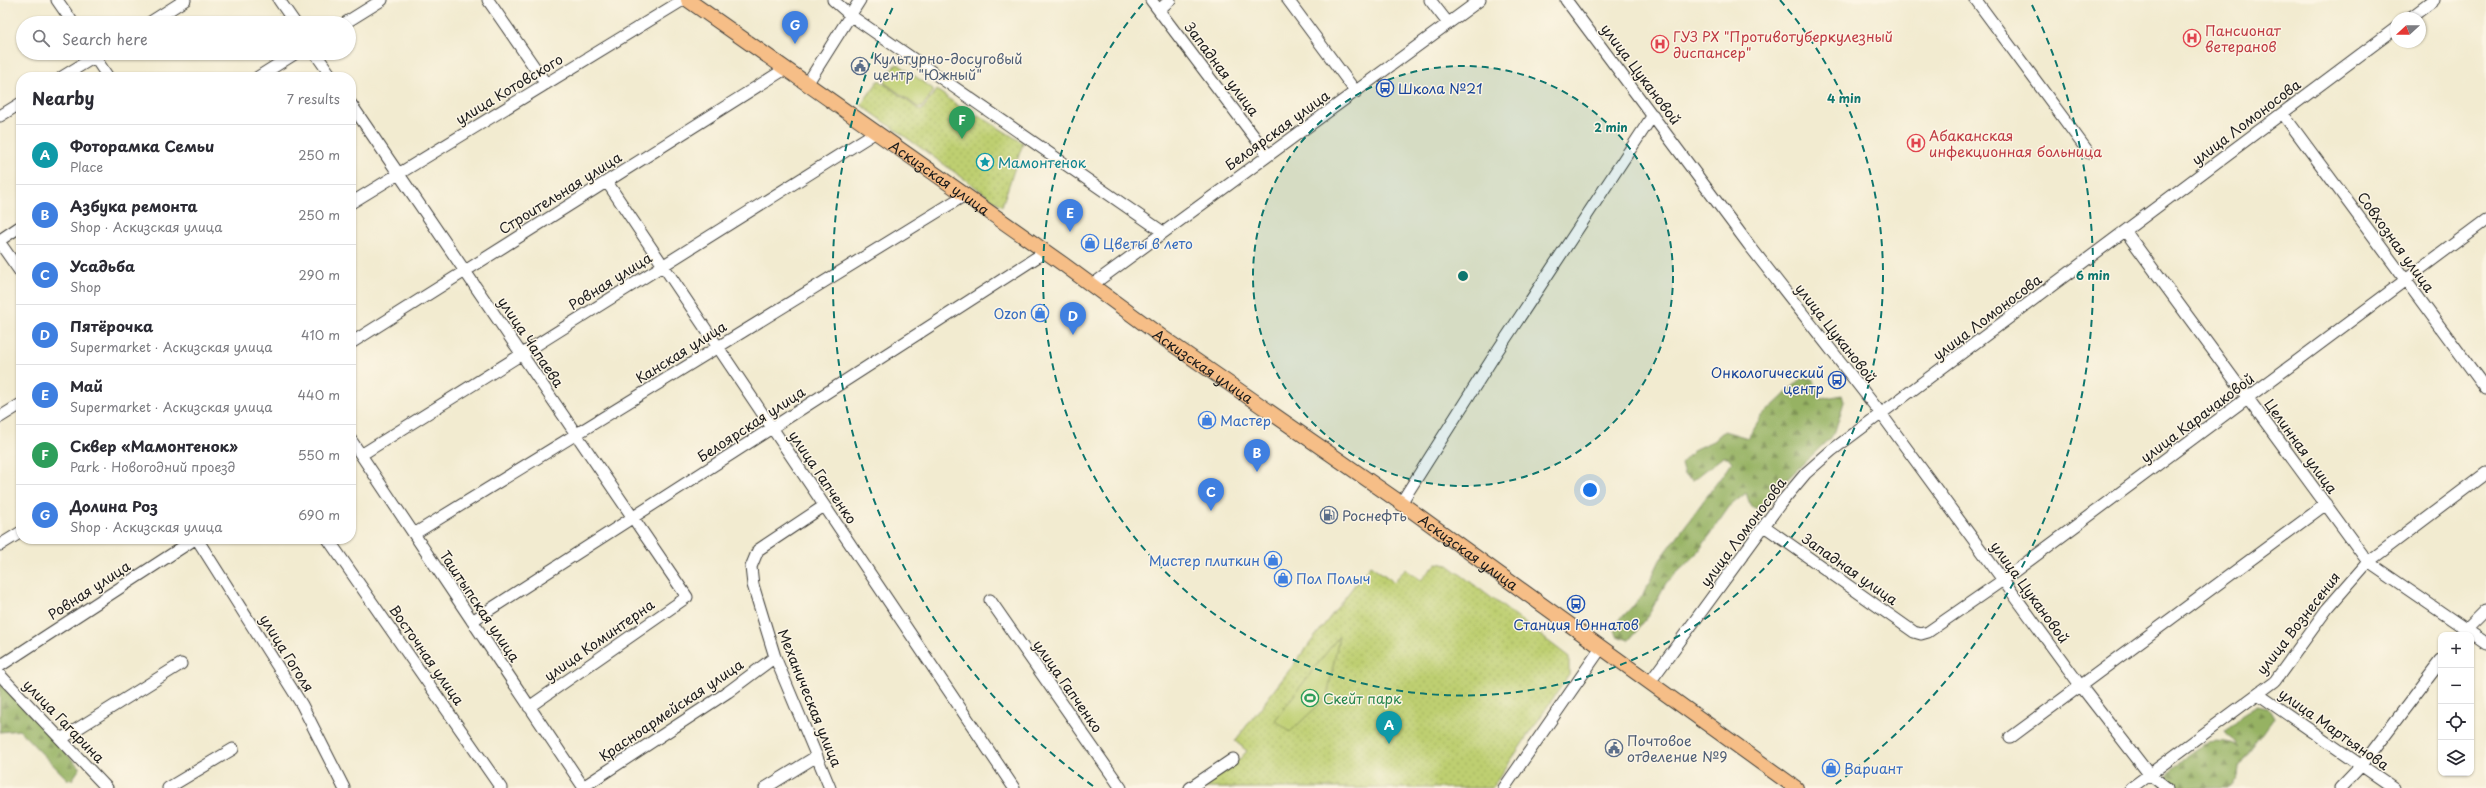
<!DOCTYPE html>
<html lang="en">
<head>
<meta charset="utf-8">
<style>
  :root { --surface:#fff; --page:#f7f7f7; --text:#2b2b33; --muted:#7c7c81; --line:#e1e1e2; --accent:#c8321e }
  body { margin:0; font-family:"Playpen Sans",sans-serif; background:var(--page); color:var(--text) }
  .controls { position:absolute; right:12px; bottom:12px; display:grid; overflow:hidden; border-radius:8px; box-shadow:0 1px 3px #0004 }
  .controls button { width:36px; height:36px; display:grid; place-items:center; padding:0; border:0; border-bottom:1px solid var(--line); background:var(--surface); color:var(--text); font:20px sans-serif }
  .compass { position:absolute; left:2390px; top:12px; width:36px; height:36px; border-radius:50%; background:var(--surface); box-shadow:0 1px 3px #0004; rotate:249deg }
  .you { position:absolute; left:1590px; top:490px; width:14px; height:14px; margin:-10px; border:3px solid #fff; border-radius:50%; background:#1a73e8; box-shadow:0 0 0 6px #1a73e833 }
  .badge { display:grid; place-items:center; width:26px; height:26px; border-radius:50%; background:var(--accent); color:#fff; font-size:13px; font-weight:700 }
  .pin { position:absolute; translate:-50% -33px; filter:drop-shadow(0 1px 2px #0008) }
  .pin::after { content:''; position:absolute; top:21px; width:14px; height:12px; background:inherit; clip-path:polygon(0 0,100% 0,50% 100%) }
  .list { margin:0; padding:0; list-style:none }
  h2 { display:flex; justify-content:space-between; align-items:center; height:52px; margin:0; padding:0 16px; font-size:17px }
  h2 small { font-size:13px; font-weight:400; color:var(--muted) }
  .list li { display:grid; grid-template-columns:26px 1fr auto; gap:12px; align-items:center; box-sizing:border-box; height:60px; padding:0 16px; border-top:1px solid var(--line) }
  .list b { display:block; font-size:15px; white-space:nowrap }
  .list p { margin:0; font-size:13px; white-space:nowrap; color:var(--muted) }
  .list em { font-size:13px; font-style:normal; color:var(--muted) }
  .icon { flex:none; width:22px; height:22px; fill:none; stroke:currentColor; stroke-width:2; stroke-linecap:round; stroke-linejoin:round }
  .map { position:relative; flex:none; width:2486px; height:788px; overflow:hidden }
  .search { position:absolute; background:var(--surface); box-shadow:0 1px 3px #0004; left:16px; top:16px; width:340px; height:44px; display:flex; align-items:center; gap:10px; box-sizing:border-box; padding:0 14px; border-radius:22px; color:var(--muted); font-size:15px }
  .panel { position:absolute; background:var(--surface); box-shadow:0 1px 3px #0004; left:16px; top:72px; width:340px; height:472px; border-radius:16px }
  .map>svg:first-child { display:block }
  .forest { fill:url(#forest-firs); stroke:#596740 }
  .park { fill:url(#park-dots); stroke:#6d7646 }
  .pitch { fill:#becf71; stroke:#6d7646 }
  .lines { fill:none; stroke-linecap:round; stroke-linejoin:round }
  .minor-casing { stroke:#3c3b37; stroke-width:13 }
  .major-casing { stroke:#3c3b37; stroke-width:16 }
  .minor { stroke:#fff; stroke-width:11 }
  .major { stroke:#f6be87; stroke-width:14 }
  .ring { fill:none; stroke:#0f766e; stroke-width:2; stroke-dasharray:7 5 }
  .labels { text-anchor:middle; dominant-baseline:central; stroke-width:3; stroke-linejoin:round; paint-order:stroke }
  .health-label { font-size:14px; fill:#be3a42; stroke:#fcf5e5; text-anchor:start }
  .service-label { font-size:14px; fill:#4e5e75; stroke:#fcf5e5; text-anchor:start }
  .street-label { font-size:14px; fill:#1c1c1c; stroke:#fcf5e5 }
  .transit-label { font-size:14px; fill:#164399; stroke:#fcf5e5; text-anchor:start }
  .culture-label { font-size:14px; fill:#0d838f; stroke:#fcf5e5; text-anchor:start }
  .shop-label { font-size:14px; fill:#366cbe; stroke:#fcf5e5; text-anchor:start }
  .leisure-label { font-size:14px; fill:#27864d; stroke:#fcf5e5; text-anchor:start }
  .centre { fill:#0f766e; stroke:#fcf5e5; stroke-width:2 }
  .ring-label { font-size:12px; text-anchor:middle; font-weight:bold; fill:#0f766e; stroke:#fcf5e5; stroke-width:3; stroke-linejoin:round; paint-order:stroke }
</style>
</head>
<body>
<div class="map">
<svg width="2486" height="788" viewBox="0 0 2486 788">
  <defs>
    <pattern id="forest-firs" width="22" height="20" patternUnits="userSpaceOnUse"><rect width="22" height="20" fill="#96b263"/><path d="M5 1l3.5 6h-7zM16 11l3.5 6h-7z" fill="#7a9051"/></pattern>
    <pattern id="park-dots" width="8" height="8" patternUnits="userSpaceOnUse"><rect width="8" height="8" fill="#becf71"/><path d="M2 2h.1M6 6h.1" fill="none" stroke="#a3b161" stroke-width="1.8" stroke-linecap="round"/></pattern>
  </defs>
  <rect width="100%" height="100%" fill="#fcf5e5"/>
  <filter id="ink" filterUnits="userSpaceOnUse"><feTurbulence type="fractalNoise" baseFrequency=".025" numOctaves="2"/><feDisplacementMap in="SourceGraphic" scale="8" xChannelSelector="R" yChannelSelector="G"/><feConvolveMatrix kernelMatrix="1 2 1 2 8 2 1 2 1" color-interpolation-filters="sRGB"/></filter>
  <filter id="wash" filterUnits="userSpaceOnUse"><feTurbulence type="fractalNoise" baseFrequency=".012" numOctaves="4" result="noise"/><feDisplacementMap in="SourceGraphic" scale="16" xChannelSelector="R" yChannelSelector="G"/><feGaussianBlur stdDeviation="0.9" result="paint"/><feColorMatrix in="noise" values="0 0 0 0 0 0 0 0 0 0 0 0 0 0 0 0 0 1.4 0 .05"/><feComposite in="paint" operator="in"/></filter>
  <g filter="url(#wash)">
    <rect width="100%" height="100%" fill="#f2ebd0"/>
    <!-- forest -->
    <path class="forest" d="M 1802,378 L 1813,379 L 1821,399 L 1842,395 L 1844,402 L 1834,434 L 1774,492 L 1760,511 L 1751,507 L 1746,493 L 1729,507 L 1696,555 L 1666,583 L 1647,618 L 1629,640 L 1617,636 L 1614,626 L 1643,595 L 1660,560 L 1732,462 L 1728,457 L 1723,457 L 1693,480 L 1684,475 L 1681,464 L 1695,449 L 1713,441 L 1724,431 L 1748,438 L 1760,418 Z
      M 0,683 L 80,768 L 72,780 L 67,779 L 19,730 L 0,732 Z
      M 2257,706 L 2268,708 L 2274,718 L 2238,767 L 2237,778 L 2228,788 L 2176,788 L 2166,779 C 2169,769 2198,744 2209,743 C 2218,741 2232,743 2239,748 L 2225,732 L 2241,716 Z"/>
    <!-- park -->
    <path class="park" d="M 879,80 L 921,111 L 937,90 L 960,107 L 948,123 L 964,134 L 978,115 L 1023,143 L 1002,206 L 861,105 Z
      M 1437,563 L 1448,565 L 1569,657 L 1569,675 L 1492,788 L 1198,788 L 1240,759 L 1247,751 L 1235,741 L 1370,565 L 1394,582 L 1405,569 L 1421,580 Z"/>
    <!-- pitch -->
    <path class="pitch" d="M 898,64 L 933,89 L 933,92 L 922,107 L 919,108 L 885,83 L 885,79 L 894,66 Z
      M 1339,636 L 1327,697 L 1290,732 L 1275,720 Z"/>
  </g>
  <g filter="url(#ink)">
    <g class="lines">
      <defs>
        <path id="minor" d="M 57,0 L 73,23
          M 279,0 L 295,23
          M 488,0 L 546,84
          M 833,0 L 850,15 L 1163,232
          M 1151,0 L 1268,155
          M 1288,0 L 1356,92
          M 1430,0 L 1448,23
          M 1566,0 L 1749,245 L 1882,415 L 2080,685 L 2149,774 L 2167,788
          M 1976,0 L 2089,153
          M 1159,10 L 1170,0
          M 2410,18 L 2434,0
          M 149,23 L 185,0
          M 345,23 L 382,0
          M 92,53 L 108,77
          M 315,53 L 332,77
          M 62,77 L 101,53
          M 258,77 L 296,53
          M 807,84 L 860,0
          M 351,104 L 687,597 L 529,707
          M 2283,114 L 2486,389
          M 0,116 L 21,103
          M 607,182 L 1014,788
          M 351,203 L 683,0
          M 2126,232 L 2368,562 L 2486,643
          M 0,240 L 21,226
          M 0,243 L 21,273
          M 1092,285 L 1480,0
          M 351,343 L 785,69
          M 0,417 L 21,404
          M 351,440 L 584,788
          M 361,455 L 876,132
          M 1401,503 L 1496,353 L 1653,115
          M 824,506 L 758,550 L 751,567 L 753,585 L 775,657 L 830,788
          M 1764,526 L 1914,632 L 1921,634 L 1928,632 L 2003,580 L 2486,220
          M 414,534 L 965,195
          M 197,539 L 302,705 L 344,788
          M 328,539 L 501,788
          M 0,545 L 21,532
          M 990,600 L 1121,788
          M 472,621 L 1045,252
          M 2461,635 L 2486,610
          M 0,666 L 195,539
          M 0,675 L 107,788
          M 1650,682 L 1780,504 L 1806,473 L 1831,451 L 2396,28
          M 2258,694 L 2394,788
          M 2010,738 L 2326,504
          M 61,739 L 181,664
          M 583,787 L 728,692 L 775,657
          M 168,788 L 233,749
          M 765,788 L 817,756
          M 1190,788 L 1233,759
          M 1504,788 L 1601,648
          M 2131,788 L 2275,681 L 2327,609 L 2368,562 L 2486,473
          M 2340,788 L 2362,765 L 2441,661"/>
        <g id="major">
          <path id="s1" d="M 688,0 L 1063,264 L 1162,337 L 1401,503 L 1796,788"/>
        </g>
      </defs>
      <!-- minor casing -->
      <use href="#minor" class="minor-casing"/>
      <!-- major casing -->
      <use href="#major" class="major-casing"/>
      <!-- minor -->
      <use href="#minor" class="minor"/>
      <!-- major -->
      <use href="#major" class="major"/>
    </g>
  </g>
  <!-- distance rings -->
  <circle cx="1463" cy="276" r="210" fill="#0f766e" fill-opacity=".12"/>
  <g class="ring">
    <circle cx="1463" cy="276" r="210"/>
    <path d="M1780 0A420 420 0 1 1 1146 0"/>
    <path d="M1093 786A630 630 0 0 1 894 5M2032 5A630 630 0 0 1 1833 786"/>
  </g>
  <!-- icons -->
  <defs>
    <symbol id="hospital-ring" viewBox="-11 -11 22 22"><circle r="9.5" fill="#fcf5e5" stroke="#e0444e" stroke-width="1.5"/><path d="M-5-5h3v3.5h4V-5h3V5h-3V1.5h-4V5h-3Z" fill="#e0444e"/></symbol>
    <symbol id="civic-ring" viewBox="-11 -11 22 22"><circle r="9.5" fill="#fcf5e5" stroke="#5c6f8a" stroke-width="1.5"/><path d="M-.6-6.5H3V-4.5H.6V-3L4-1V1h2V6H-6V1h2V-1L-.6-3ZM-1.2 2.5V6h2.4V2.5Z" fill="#5c6f8a"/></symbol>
    <symbol id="bus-ring" viewBox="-11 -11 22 22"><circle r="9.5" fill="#fcf5e5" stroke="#1a4fb4" stroke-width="1.5"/><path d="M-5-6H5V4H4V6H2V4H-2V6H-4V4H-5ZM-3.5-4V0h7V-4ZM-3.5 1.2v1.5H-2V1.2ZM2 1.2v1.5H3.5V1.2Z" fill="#1a4fb4"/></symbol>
    <symbol id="sight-ring" viewBox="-11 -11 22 22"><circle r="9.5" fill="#fcf5e5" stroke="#0f9aa8" stroke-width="1.5"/><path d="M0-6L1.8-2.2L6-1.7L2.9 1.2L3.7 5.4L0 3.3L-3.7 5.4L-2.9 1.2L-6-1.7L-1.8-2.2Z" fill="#0f9aa8"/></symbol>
    <symbol id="shop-ring" viewBox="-11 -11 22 22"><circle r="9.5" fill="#fcf5e5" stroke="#3f7fe0" stroke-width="1.5"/><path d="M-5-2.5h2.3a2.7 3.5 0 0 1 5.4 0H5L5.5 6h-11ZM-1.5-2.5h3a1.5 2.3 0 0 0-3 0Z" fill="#3f7fe0"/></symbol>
    <symbol id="fuel-ring" viewBox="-11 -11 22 22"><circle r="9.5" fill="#fcf5e5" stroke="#5c6f8a" stroke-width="1.5"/><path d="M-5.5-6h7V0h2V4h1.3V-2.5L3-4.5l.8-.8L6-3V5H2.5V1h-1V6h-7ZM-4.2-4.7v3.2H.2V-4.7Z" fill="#5c6f8a"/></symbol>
    <symbol id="stadium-ring" viewBox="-11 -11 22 22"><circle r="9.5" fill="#fcf5e5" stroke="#2e9e5b" stroke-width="1.5"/><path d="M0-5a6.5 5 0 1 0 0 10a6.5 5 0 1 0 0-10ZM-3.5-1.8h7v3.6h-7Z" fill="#2e9e5b"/></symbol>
  </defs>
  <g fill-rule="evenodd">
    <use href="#hospital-ring" x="2182" y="28" width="20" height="20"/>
    <use href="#hospital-ring" x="1650" y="34" width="20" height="20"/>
    <use href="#civic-ring" x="850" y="56" width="20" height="20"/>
    <use href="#bus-ring" x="1375" y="78" width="20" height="20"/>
    <use href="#hospital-ring" x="1906" y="133" width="20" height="20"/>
    <use href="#sight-ring" x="975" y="152" width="20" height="20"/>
    <use href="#shop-ring" x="1080" y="233" width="20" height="20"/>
    <use href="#shop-ring" x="1030" y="303" width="20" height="20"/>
    <use href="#bus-ring" x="1827" y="370" width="20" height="20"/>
    <use href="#shop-ring" x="1197" y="410" width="20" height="20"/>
    <use href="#fuel-ring" x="1319" y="505" width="20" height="20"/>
    <use href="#shop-ring" x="1263" y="550" width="20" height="20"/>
    <use href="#shop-ring" x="1273" y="568" width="20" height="20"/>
    <use href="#bus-ring" x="1566" y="594" width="20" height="20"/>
    <use href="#stadium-ring" x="1300" y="688" width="20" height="20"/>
    <use href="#civic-ring" x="1604" y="738" width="20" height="20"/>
    <use href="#shop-ring" x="1821" y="758" width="20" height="20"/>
  </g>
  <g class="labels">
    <!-- health labels -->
    <g class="health-label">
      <text x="2205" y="30">Пансионат<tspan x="2205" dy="16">ветеранов</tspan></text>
      <text x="1673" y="36">ГУЗ РХ "Противотуберкулезный<tspan x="1673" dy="16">диспансер"</tspan></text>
      <text x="1929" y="135">Абаканская<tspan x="1929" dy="16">инфекционная больница</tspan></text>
    </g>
    <!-- service labels -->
    <g class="service-label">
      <text x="873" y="58">Культурно-досуговый<tspan x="873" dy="16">центр "Южный"</tspan></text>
      <text x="1342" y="515">Роснефть</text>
      <text x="1627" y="740">Почтовое<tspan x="1627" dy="16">отделение №9</tspan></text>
    </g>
    <!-- street labels -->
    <g class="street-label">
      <text transform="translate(1222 69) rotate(53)">Западная улица</text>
      <text transform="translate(1641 74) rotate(53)">улица Цукановой</text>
      <text transform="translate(509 89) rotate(-31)">улица Котовского</text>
      <text transform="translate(2246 122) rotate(-37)">улица Ломоносова</text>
      <text transform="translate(1277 130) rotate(-36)">Белоярская улица</text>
      <text stroke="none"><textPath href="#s1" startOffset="308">Аскизская улица</textPath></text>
      <text transform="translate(560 193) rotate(-32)">Строительная улица</text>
      <text transform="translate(2396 242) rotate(54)">Совхозная улица</text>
      <text transform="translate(610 281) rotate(-32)">Ровная улица</text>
      <text transform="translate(1987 317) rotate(-37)">улица Ломоносова</text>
      <text transform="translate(1836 333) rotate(52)">улица Цукановой</text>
      <text transform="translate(531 342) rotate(56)">улица Чапаева</text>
      <text transform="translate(681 352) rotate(-32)">Канская улица</text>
      <text stroke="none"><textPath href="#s1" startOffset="632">Аскизская улица</textPath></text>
      <text transform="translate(2197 418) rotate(-37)">улица Карачаковой</text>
      <text transform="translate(751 424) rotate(-33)">Белоярская улица</text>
      <text transform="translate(2301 446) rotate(54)">Целинная улица</text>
      <text transform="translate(823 477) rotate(56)">улица Гапченко</text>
      <text transform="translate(1743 532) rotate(-53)">улица Ломоносова</text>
      <text stroke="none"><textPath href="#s1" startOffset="956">Аскизская улица</textPath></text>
      <text transform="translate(1850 569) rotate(35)">Западная улица</text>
      <text transform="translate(89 590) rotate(-33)">Ровная улица</text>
      <text transform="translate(2030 592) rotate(54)">улица Цукановой</text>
      <text transform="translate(480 606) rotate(56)">Таштыпская улица</text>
      <text transform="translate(2298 623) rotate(-52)">улица Вознесения</text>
      <text transform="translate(599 640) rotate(-35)">улица Коминтерна</text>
      <text transform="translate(287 653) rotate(58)">улица Гоголя</text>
      <text transform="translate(427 655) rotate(55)">Восточная улица</text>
      <text transform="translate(1068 686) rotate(55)">улица Гапченко</text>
      <text transform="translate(810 698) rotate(68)">Механическая улица</text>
      <text transform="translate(671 710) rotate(-34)">Красноармейская улица</text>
      <text transform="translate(64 721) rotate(46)">улица Гагарина</text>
      <text transform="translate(2334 729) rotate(35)">улица Мартьянова</text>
    </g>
    <!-- transit labels -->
    <g class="transit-label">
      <text x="1398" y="88">Школа №21</text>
      <text x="1824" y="372" text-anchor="end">Онкологический<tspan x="1824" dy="16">центр</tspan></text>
      <text x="1576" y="624" text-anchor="middle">Станция Юннатов</text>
    </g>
    <!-- culture labels -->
    <g class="culture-label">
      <text x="998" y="162">Мамонтенок</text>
    </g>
    <!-- shop labels -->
    <g class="shop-label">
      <text x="1103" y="243">Цветы в лето</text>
      <text x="1027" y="313" text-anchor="end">Ozon</text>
      <text x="1220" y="420">Мастер</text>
      <text x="1260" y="560" text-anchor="end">Мистер плиткин</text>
      <text x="1296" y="578">Пол Полыч</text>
      <text x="1844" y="768">Вариант</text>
    </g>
    <!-- leisure labels -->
    <g class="leisure-label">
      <text x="1323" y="698">Скейт парк</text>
    </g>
  </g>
  <circle cx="1463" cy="276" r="6" class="centre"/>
  <g class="ring-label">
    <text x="1844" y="103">4 min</text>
    <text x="1611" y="132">2 min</text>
    <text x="2093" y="280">6 min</text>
  </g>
</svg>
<div class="controls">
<button>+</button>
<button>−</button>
<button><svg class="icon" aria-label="locate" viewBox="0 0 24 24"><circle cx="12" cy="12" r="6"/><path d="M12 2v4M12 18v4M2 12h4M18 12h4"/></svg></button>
<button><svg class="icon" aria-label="layers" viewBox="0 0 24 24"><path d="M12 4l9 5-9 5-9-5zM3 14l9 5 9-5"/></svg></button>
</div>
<svg class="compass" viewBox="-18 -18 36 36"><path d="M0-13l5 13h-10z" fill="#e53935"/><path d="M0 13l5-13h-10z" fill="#7c7c81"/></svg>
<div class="you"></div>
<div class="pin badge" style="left:1389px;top:744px;background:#0f9aa8">A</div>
<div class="pin badge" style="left:1257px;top:472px;background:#3f7fe0">B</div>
<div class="pin badge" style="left:1211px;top:511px;background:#3f7fe0">C</div>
<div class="pin badge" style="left:1073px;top:335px;background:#3f7fe0">D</div>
<div class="pin badge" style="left:1070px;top:232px;background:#3f7fe0">E</div>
<div class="pin badge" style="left:962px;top:139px;background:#2e9e5b">F</div>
<div class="pin badge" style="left:795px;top:44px;background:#3f7fe0">G</div>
<div class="search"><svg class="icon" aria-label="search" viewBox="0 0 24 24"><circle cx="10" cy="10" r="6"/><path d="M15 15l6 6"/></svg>Search here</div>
<section class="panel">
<h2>Nearby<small>7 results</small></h2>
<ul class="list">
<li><span class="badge" style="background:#0f9aa8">A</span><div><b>Фоторамка Семьи</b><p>Place</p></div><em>250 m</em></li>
<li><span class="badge" style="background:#3f7fe0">B</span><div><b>Азбука ремонта</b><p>Shop · Аскизская улица</p></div><em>250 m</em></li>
<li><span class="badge" style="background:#3f7fe0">C</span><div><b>Усадьба</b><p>Shop</p></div><em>290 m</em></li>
<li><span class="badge" style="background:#3f7fe0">D</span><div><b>Пятёрочка</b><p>Supermarket · Аскизская улица</p></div><em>410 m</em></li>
<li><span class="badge" style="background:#3f7fe0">E</span><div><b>Май</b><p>Supermarket · Аскизская улица</p></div><em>440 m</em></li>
<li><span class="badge" style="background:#2e9e5b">F</span><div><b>Сквер «Мамонтенок»</b><p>Park · Новогодний проезд</p></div><em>550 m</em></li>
<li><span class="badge" style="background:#3f7fe0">G</span><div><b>Долина Роз</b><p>Shop · Аскизская улица</p></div><em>690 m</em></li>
</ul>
</section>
</div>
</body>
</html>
